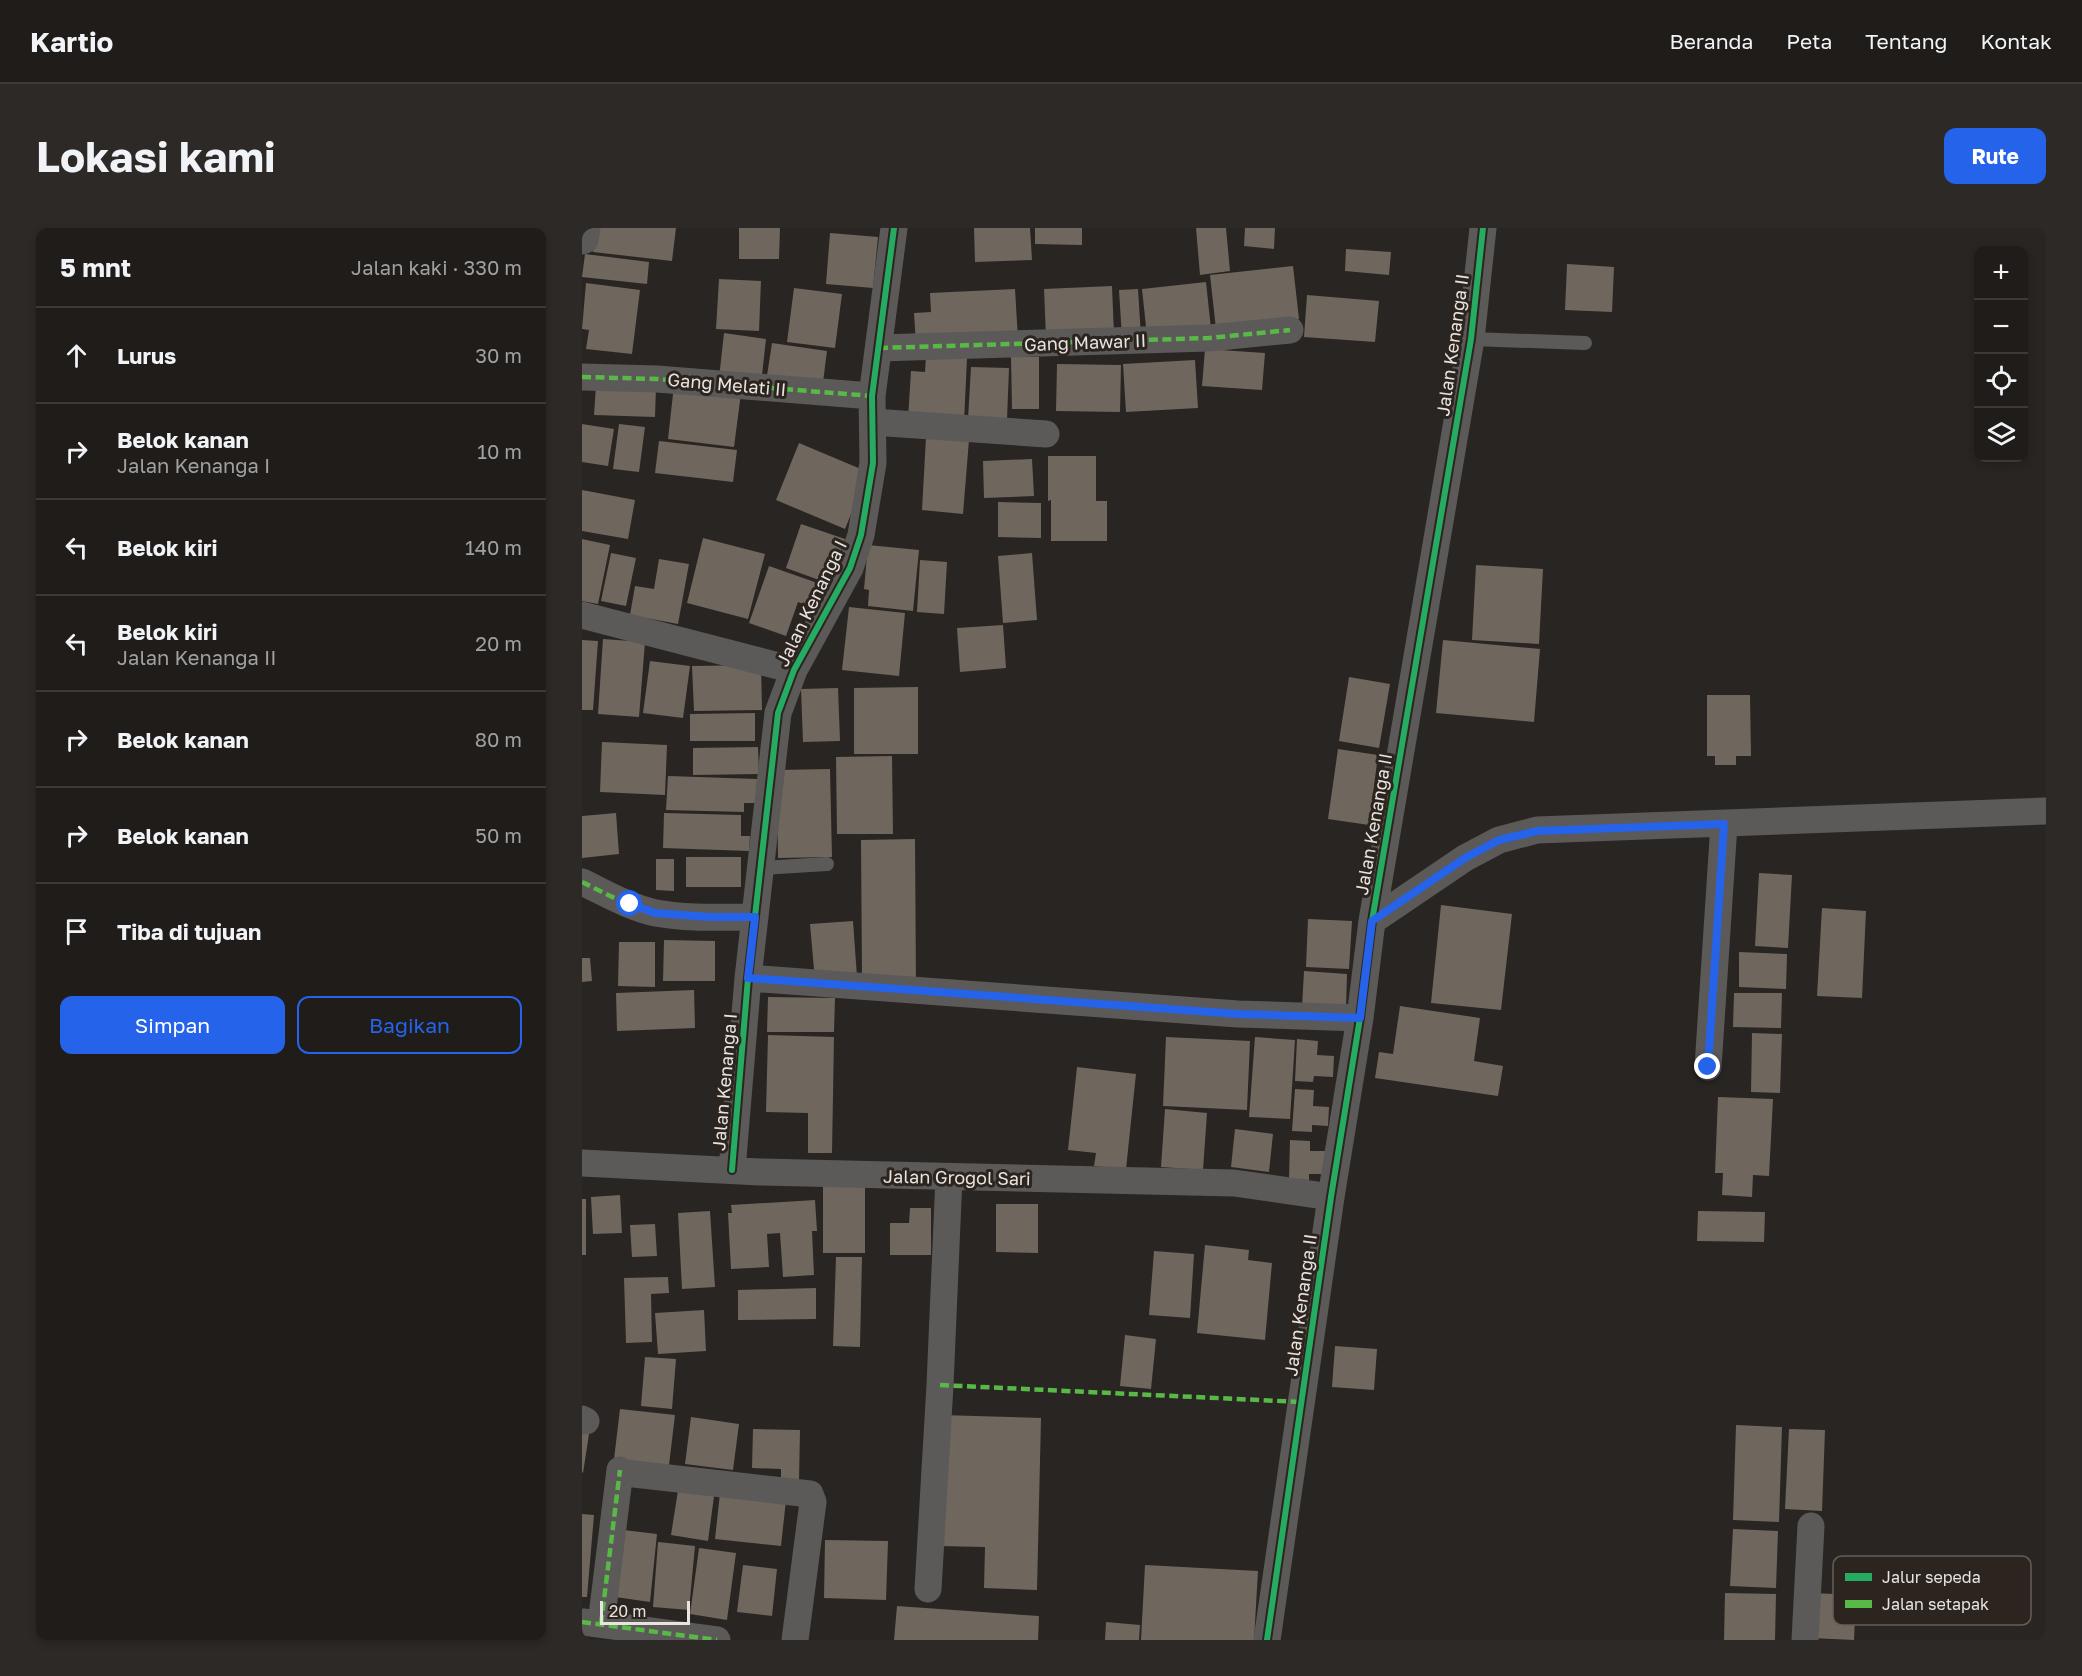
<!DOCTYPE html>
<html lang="id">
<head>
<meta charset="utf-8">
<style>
  :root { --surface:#1f1c1a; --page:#2c2927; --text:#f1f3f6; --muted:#a1a1a2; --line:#3c3a39; --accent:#2563eb }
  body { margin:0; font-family:"Golos Text",sans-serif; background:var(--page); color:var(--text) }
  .controls { position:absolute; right:18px; top:18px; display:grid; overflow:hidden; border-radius:12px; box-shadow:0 3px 9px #0003 }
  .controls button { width:54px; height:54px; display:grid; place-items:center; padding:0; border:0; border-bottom:2px solid var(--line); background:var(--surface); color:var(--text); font:30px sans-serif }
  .scale { position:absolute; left:18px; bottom:15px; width:90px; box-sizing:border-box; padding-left:6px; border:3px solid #e8e3df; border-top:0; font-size:16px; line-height:21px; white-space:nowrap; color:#e8e3df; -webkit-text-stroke:4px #2c251f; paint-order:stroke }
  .stop { position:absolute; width:18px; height:18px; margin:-14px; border:4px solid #2563eb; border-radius:50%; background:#fff }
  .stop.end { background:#2563eb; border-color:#fff; box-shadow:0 2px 6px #0008 }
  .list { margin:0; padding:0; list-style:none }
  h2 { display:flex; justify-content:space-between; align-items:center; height:78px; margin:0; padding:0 24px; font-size:26px }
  h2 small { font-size:20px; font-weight:400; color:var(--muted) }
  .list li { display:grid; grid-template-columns:39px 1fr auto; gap:18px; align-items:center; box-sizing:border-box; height:96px; padding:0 24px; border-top:2px solid var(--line) }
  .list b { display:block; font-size:22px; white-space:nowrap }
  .list p { margin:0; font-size:20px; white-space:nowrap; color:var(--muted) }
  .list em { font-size:20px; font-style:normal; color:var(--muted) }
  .actions { display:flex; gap:12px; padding:18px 24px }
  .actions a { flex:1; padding:14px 0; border:2px solid var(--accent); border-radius:12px; text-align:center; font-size:21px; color:var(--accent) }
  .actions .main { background:var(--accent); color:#fff }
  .icon { flex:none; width:33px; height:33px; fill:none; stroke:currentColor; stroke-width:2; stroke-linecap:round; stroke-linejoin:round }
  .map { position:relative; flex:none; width:1464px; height:1412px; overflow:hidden; border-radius:12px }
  header { display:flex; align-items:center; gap:36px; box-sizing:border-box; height:84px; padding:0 30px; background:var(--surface); border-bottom:2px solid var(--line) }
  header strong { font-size:28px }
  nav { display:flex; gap:33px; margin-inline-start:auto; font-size:21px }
  .intro { display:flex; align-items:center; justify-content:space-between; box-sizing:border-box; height:144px; padding:0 36px }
  h1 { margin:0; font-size:42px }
  .button { padding:15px 27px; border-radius:12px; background:var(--accent); color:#fff; font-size:21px; font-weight:700 }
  main { display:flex; gap:36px; padding:0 36px }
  aside { flex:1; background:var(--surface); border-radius:12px; box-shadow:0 3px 9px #0003 }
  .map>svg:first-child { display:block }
  .building { fill:#6f665e }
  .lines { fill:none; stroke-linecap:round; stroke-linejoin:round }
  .lane { stroke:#5c5a58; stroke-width:14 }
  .street { stroke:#5c5a58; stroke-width:27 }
  .quiet { stroke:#58b947; stroke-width:4.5; stroke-dasharray:9 4.5; stroke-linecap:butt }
  .cycleway-casing { stroke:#2c251f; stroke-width:10 }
  .cycleway { stroke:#26ab63; stroke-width:6 }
  .route { stroke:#2563eb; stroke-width:8 }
  .labels { text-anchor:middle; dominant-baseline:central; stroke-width:6; stroke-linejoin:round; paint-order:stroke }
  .street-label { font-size:18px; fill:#e8e3df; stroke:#2c251f }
  .key { fill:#2c251f; stroke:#645e59; stroke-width:1.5 }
  .key-label { font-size:16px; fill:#e8e3df }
</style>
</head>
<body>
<header>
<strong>Kartio</strong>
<nav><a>Beranda</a><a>Peta</a><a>Tentang</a><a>Kontak</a></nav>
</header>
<div class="intro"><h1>Lokasi kami</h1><a class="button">Rute</a></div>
<main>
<aside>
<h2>5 mnt<small>Jalan kaki · 330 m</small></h2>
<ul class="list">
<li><svg class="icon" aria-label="ahead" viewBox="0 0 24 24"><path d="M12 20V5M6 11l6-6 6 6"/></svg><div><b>Lurus</b></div><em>30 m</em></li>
<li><svg class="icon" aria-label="right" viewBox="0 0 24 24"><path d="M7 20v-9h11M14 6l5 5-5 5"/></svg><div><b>Belok kanan</b><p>Jalan Kenanga I</p></div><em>10 m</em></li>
<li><svg class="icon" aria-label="left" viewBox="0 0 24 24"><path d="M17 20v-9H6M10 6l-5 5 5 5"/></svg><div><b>Belok kiri</b></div><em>140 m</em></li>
<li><svg class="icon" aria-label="left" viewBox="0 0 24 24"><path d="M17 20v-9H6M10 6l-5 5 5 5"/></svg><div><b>Belok kiri</b><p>Jalan Kenanga II</p></div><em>20 m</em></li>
<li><svg class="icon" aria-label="right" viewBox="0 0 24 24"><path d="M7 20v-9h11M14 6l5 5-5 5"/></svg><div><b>Belok kanan</b></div><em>80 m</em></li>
<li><svg class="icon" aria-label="right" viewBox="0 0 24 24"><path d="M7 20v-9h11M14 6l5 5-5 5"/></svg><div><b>Belok kanan</b></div><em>50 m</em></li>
<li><svg class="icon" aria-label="arrive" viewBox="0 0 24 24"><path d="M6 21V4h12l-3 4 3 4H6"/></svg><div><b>Tiba di tujuan</b></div></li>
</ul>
<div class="actions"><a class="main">Simpan</a><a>Bagikan</a></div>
</aside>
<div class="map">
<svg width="1464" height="1412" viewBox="0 0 1464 1412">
  <rect width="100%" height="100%" fill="#292522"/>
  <!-- building -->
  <path class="building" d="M 14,0 L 94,0 L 90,33 L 11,24 Z
    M 157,0 L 198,0 L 197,31 L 157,31 Z
    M 392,0 L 448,0 L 450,32 L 393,34 Z
    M 453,0 L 500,0 L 500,17 L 453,16 Z
    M 614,0 L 644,0 L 648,43 L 618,47 Z
    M 663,0 L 693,0 L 692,21 L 662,18 Z
    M 248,5 L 296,9 L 291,60 L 244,56 Z
    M 764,21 L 809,24 L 807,47 L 763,43 Z
    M 3,26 L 67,34 L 65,56 L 0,49 Z
    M 985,36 L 1032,39 L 1030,84 L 983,82 Z
    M 711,38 L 717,91 L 634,101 L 628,47 Z
    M 137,51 L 179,53 L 177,103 L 134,101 Z
    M 624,54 L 629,101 L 565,108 L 560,61 Z
    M 4,55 L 58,62 L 50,126 L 4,121 L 7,102 L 0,101 Z
    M 530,58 L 532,106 L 464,109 L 462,61 Z
    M 212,60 L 260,66 L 253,120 L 205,114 Z
    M 433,61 L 436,111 L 334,116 L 332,85 L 349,84 L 348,65 Z
    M 556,61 L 559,109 L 540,110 L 537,62 Z
    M 725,67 L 797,73 L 793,114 L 722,109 Z
    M 142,105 L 184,111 L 179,156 L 137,150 Z
    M 190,115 L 245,123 L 240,162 L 184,154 Z
    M 623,121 L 683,125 L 680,162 L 620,158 Z
    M 344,128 L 385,130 L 382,194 L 326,191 L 329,143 L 343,144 Z
    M 429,129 L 457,129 L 457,181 L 430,181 Z
    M 613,132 L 616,180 L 544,184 L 541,136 Z
    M 475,136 L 539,137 L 538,184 L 474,183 Z
    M 389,139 L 427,140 L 425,192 L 386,191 Z
    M 14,157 L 74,159 L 73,189 L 12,187 Z
    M 92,157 L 159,165 L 152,219 L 86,211 Z
    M 0,196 L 32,201 L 26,238 L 0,234 Z
    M 37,196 L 63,199 L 57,244 L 31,241 Z
    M 344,209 L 387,212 L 381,286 L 340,282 Z
    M 77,213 L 155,222 L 151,254 L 73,245 Z
    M 217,215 L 286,244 L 263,301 L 194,272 Z
    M 466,228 L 514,228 L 514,273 L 525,273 L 525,313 L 469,313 L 469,272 L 466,273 Z
    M 450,231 L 452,268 L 402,270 L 401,233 Z
    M 0,262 L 53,272 L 46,311 L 0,303 Z
    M 416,274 L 459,275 L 459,310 L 416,309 Z
    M 219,296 L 263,311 L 248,356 L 204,340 Z
    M 121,310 L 183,326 L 166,391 L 105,375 Z
    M 0,311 L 28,317 L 16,376 L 0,373 Z
    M 286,317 L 337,322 L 331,383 L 286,378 L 287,362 L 282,361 Z
    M 29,325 L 54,330 L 44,378 L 19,373 Z
    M 450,325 L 455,392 L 421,395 L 416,328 Z
    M 77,331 L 107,336 L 96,396 L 48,387 L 53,358 L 72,361 Z
    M 338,332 L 365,334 L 362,386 L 335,384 Z
    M 894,337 L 961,341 L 957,416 L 890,412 Z
    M 187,338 L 244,358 L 236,382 L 216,374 L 204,408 L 167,395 Z
    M 267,379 L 323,385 L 317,448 L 260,442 Z
    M 421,397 L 424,440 L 378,444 L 375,400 Z
    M 21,411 L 63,414 L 57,489 L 16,486 Z
    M 0,412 L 16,413 L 11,482 L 0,482 Z
    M 861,412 L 958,421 L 952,494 L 854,485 Z
    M 68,433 L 108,438 L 101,490 L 61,485 Z
    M 179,437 L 180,482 L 112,483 L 110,438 Z
    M 767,449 L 808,456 L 797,520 L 757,513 Z
    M 336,459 L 336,526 L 272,526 L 272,460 Z
    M 256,460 L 258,513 L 221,514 L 219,461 Z
    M 1125,467 L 1168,467 L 1169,528 L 1154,528 L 1154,537 L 1133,537 L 1133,528 L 1125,528 Z
    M 173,485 L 173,513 L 108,513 L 108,486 Z
    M 20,514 L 85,517 L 83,567 L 18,564 Z
    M 176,519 L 177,546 L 111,547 L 111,520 Z
    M 756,521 L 796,527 L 787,597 L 746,591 Z
    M 310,528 L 311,606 L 255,606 L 254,529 Z
    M 248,541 L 250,629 L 196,630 L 195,542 Z
    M 86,548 L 175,551 L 174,575 L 162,575 L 162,584 L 84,582 Z
    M 34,585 L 37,626 L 0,630 L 0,588 Z
    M 82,585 L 159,587 L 159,608 L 168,608 L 167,623 L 81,620 Z
    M 333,611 L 334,757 L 280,750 L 279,612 Z
    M 104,629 L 159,629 L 159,659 L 104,659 Z
    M 74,631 L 92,631 L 92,663 L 74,662 Z
    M 1177,645 L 1210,647 L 1206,720 L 1173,718 Z
    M 859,677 L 930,686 L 919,782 L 849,775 Z
    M 1240,680 L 1284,683 L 1280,770 L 1235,768 Z
    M 726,691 L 770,693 L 767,741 L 724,739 Z
    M 271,693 L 275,749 L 233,753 L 228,696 Z
    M 82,712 L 133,713 L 133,753 L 81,753 Z
    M 37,714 L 73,714 L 73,759 L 36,758 Z
    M 1157,724 L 1205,726 L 1204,761 L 1157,759 Z
    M 0,730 L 8,730 L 10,753 L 0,754 Z
    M 722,743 L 765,746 L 764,780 L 720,779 Z
    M 112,762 L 113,800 L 35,803 L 34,765 Z
    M 1152,765 L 1200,765 L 1199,800 L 1151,799 Z
    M 186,769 L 253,770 L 252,804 L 185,804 Z
    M 818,778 L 898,790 L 892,833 L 921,838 L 916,868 L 793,850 L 797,824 L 811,826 Z
    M 1170,805 L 1200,806 L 1198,865 L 1169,864 Z
    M 186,807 L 252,809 L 250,925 L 226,925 L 226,885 L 184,884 Z
    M 584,809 L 668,813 L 665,882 L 581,878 Z
    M 673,809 L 713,812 L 708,891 L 667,889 Z
    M 715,811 L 736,813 L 735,827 L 752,828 L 751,849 L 732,848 L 731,854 L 713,853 Z
    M 495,839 L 554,846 L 544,941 L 512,938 L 514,925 L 486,922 Z
    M 713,861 L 732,862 L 731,878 L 747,879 L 746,898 L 730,897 L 730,904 L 710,903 Z
    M 1136,869 L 1191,871 L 1187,948 L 1171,947 L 1170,969 L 1140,967 L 1141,945 L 1133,945 Z
    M 583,881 L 625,885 L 621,942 L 579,939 Z
    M 653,901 L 691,906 L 687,944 L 649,939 Z
    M 708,912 L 728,913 L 728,923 L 743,923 L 743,946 L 727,946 L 727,952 L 707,951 Z
    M 241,959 L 283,959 L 283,1025 L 241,1025 Z
    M 38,967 L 40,1005 L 11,1006 L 9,969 Z
    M 0,971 L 4,971 L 4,1027 L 0,1027 Z
    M 233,972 L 235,1003 L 230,1003 L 232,1047 L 201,1049 L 198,1005 L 185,1006 L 187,1039 L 149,1041 L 146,985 L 150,985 L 149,977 Z
    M 414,976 L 456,976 L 456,1025 L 414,1024 Z
    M 328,980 L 349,980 L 349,1027 L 308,1027 L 308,995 L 327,995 Z
    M 128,983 L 133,1059 L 100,1061 L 96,985 Z
    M 1116,983 L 1183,984 L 1182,1014 L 1115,1013 Z
    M 73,996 L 75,1028 L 50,1029 L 48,997 Z
    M 623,1017 L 667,1022 L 666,1032 L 690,1035 L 683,1112 L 615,1105 Z
    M 572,1023 L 612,1026 L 608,1090 L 567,1087 Z
    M 254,1029 L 280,1029 L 278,1119 L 251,1118 Z
    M 86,1049 L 87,1065 L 69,1066 L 70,1114 L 44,1115 L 42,1050 Z
    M 234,1060 L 234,1091 L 156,1092 L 156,1062 Z
    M 122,1082 L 124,1123 L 76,1126 L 73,1085 Z
    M 543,1107 L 574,1111 L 569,1161 L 538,1158 Z
    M 753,1118 L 795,1121 L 792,1162 L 750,1159 Z
    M 63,1129 L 94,1131 L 90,1181 L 59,1178 Z
    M 38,1181 L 93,1187 L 87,1237 L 32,1231 Z
    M 360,1187 L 459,1190 L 455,1362 L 402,1360 L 403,1319 L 356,1318 Z
    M 109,1189 L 157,1196 L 151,1242 L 103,1236 Z
    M 1154,1197 L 1200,1199 L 1197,1294 L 1151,1292 Z
    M 171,1201 L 218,1202 L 217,1253 L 199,1253 L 199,1241 L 170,1240 Z
    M 1207,1201 L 1243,1202 L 1240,1283 L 1203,1281 Z
    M 0,1205 L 7,1206 L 1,1245 L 0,1244 Z
    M 97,1256 L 133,1261 L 126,1313 L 89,1307 Z
    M 138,1265 L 204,1272 L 199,1318 L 133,1311 Z
    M 0,1286 L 12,1287 L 5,1369 L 0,1369 Z
    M 33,1301 L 75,1306 L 68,1374 L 26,1368 Z
    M 1151,1301 L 1196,1303 L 1194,1360 L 1148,1358 Z
    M 243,1312 L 306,1313 L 304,1372 L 242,1370 Z
    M 76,1314 L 113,1318 L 107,1382 L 71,1379 Z
    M 117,1320 L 154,1325 L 145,1392 L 108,1386 Z
    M 161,1337 L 195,1341 L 190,1388 L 155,1384 Z
    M 563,1337 L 676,1343 L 672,1412 L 559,1412 Z
    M 1143,1365 L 1194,1366 L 1193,1412 L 1142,1412 Z
    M 1230,1365 L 1274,1367 L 1272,1412 L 1229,1410 Z
    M 315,1378 L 457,1388 L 456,1412 L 312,1412 Z
    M 524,1394 L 558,1397 L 557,1412 L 523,1412 Z"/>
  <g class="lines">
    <!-- lane -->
    <path class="lane" d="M 889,111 L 1003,115
      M 179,640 L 245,636"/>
    <!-- street -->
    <path class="street" d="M 0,13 L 3,12 L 5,0
      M 297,120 L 627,110 L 708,102
      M 0,149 L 75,151 L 290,168
      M 291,194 L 464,206
      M 0,387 L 212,442
      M 0,654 C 23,665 49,680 74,685 C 106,691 141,689 173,689
      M 790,693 L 883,630 L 917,612 L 955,602 L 1464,583
      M 166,750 L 656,786 L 778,790
      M 1126,839 L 1142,596
      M 0,935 L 178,944 L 652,955 L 749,969
      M 150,942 L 166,750 L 196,485 L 212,442 L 268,340 L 279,307 L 291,235 L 290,168 L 312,0
      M 0,1191 L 4,1193
      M 346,1361 L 358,1157 L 367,949
      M 1,1394 L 135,1412
      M 19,1396 L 38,1242 L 43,1245 L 228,1266 L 231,1274 L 213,1412
      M 685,1412 L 749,969 L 778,790 L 790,693 L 889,111 L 901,0
      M 1223,1412 L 1229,1298"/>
    <!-- quiet -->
    <path class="quiet" d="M 297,120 L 627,110 L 708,102
      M 0,149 L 75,151 L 290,168
      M 0,654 C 23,665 49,680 74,685 C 106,691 141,689 173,689
      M 358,1157 L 719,1174
      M 0,1394 L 135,1412
      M 19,1396 L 38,1242"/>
    <defs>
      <path id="cycleway" d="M 150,942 L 166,750 L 196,485 L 212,442 L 268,340 L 279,307 L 291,235 L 290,168 L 312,0
        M 685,1412 L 749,969 L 778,790 L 790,693 L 889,111 L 901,0"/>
    </defs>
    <!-- cycleway casing -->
    <use href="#cycleway" class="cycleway-casing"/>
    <!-- cycleway -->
    <use href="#cycleway" class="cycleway"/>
  </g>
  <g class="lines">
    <!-- route -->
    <path class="route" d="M 48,676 L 73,685 L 128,689 L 173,689 L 166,750 L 656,786 L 778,790 L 790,693 L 883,630 L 917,612 L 955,603 L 1142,596 L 1126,839"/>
  </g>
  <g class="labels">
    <!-- street labels -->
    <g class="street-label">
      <text transform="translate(503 114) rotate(-2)">Gang Mawar II</text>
      <text transform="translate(870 117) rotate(-82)">Jalan Kenanga II</text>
      <text transform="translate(145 156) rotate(5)">Gang Melati II</text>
      <text transform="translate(229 375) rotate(-64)">Jalan Kenanga I</text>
      <text transform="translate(791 596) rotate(-80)">Jalan Kenanga II</text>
      <text transform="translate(142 854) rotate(-85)">Jalan Kenanga I</text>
      <text transform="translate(375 949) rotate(1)">Jalan Grogol Sari</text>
      <text transform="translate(718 1077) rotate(-82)">Jalan Kenanga II</text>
    </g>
  </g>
  <!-- legend -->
  <rect x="1251" y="1328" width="198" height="69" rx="9" class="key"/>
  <rect x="1263" y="1345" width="27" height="8" fill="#26ab63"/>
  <rect x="1263" y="1372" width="27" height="8" fill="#58b947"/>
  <g class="key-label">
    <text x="1300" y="1355">Jalur sepeda</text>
    <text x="1300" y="1382">Jalan setapak</text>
  </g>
</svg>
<div class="controls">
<button>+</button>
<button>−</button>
<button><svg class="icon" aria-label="locate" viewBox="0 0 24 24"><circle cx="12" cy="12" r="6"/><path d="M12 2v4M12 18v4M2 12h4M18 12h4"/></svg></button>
<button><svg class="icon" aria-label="layers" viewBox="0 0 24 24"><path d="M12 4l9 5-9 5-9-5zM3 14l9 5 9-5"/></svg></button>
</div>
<div class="scale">20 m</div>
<div class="stop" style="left:48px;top:676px"></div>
<div class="stop end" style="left:1126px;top:839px"></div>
</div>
</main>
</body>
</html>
